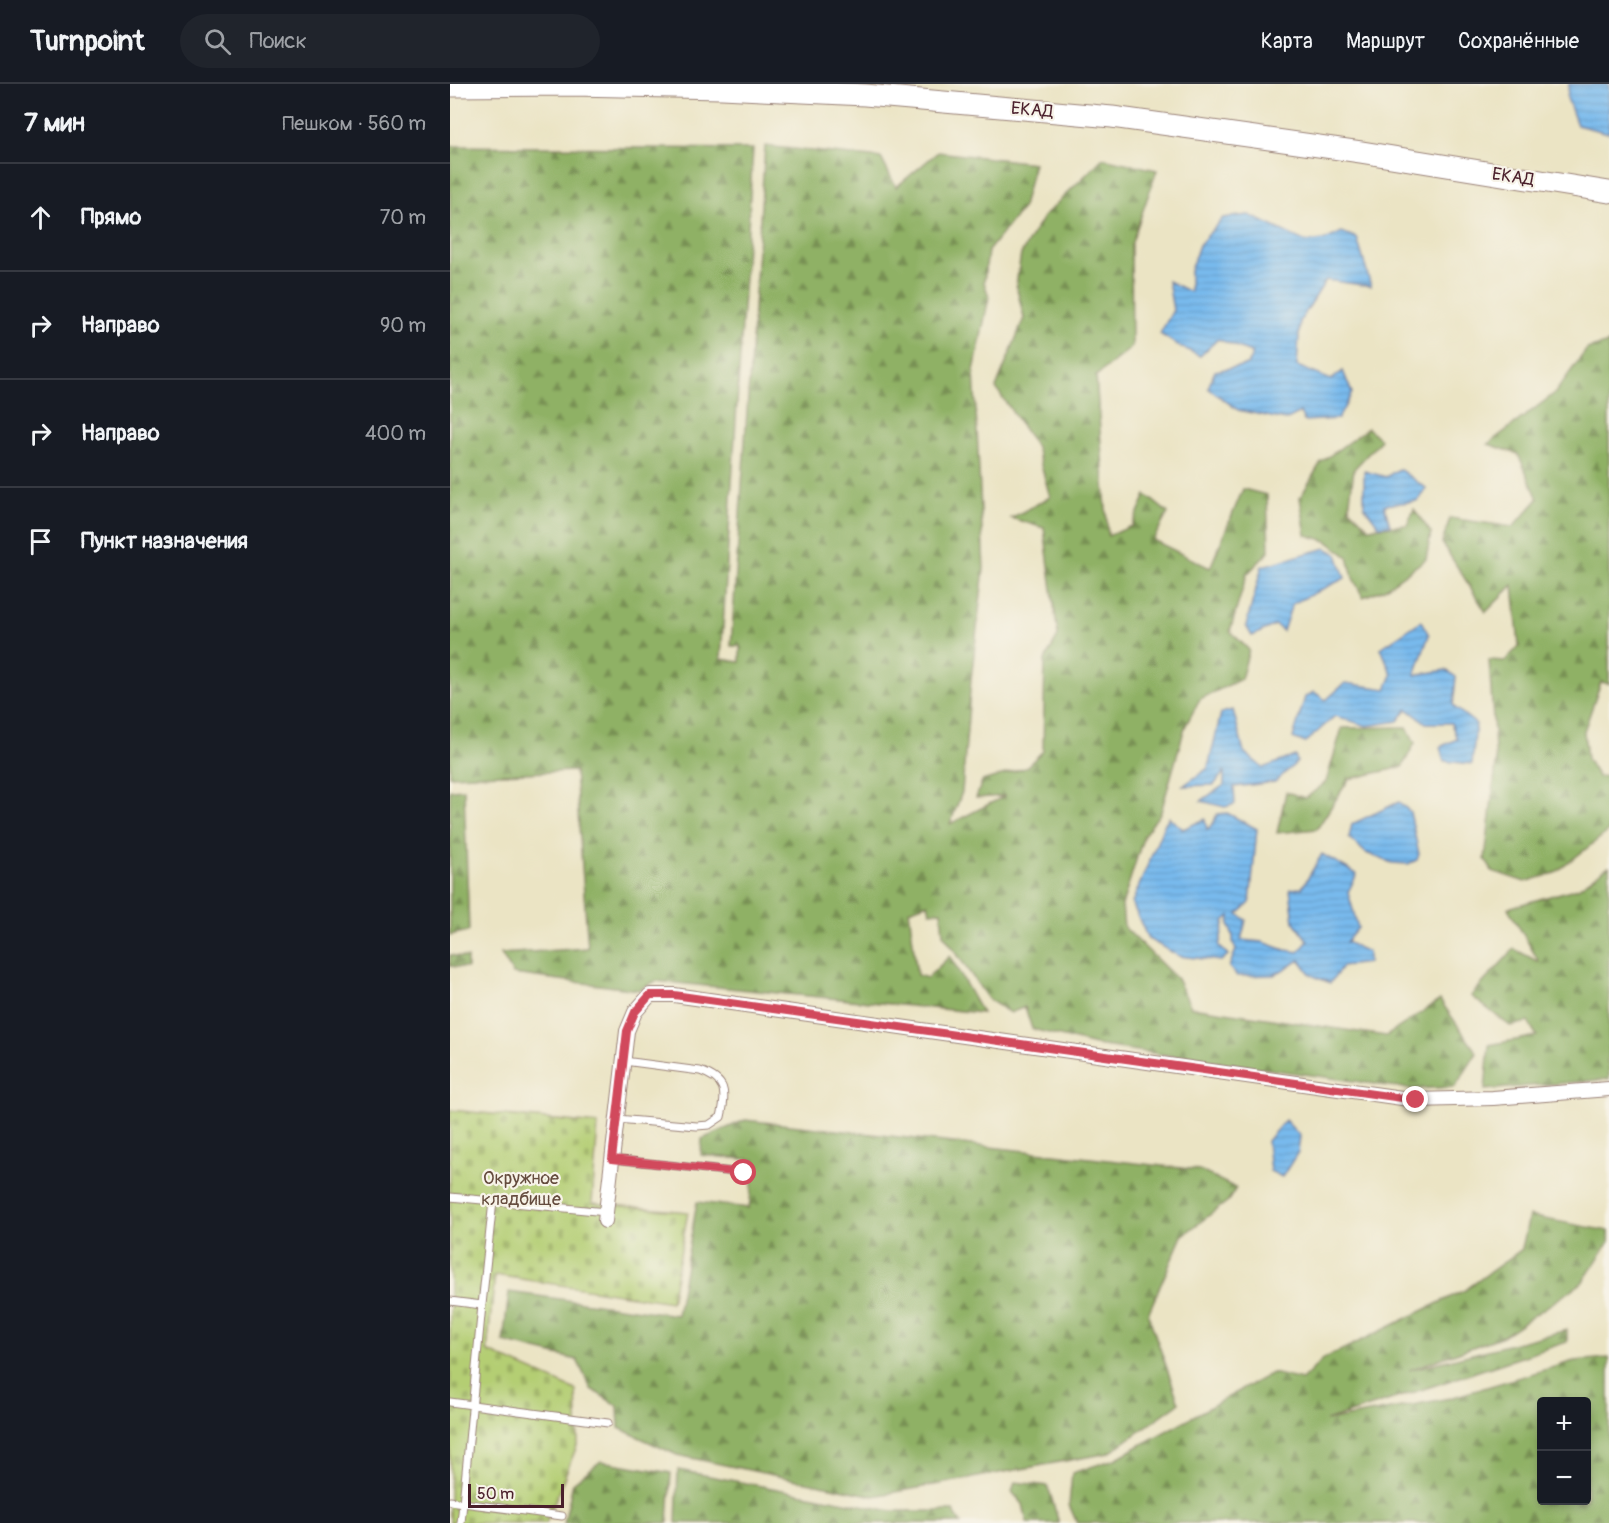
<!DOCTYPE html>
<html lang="ru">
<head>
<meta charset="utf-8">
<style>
  :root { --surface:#171b24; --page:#20242c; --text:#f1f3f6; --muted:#9ea1a6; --line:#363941 }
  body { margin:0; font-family:Pangolin,sans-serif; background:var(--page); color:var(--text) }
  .controls { position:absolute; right:18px; bottom:18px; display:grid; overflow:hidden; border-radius:6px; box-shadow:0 3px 9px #0003 }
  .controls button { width:54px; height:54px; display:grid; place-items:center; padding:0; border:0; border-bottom:2px solid var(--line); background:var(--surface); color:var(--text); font:30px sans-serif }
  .scale { position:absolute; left:18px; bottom:15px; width:96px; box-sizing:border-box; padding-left:6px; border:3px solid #4a1f2b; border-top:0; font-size:16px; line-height:21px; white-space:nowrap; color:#4a1f2b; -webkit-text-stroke:4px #f7f3e8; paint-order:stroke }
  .stop { position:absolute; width:18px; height:18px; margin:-14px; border:4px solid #d1495b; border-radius:50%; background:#fff }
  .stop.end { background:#d1495b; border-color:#fff; box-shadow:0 2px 6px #0008 }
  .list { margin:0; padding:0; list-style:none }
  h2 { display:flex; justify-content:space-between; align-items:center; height:78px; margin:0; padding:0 24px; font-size:26px }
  h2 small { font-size:20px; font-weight:400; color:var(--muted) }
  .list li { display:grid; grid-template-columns:39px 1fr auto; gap:18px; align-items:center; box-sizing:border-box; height:108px; padding:0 24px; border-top:2px solid var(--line) }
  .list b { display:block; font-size:22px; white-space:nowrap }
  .list em { font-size:20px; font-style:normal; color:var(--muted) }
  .icon { flex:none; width:33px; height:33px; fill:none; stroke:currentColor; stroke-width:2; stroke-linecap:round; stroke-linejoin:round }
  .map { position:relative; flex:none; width:1159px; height:1439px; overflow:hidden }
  header { display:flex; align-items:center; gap:36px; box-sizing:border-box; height:84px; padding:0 30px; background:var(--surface); border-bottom:2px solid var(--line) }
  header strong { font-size:28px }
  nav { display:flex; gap:33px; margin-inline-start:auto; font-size:21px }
  .search { width:420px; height:54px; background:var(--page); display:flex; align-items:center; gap:15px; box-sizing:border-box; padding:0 21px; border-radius:33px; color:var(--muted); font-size:22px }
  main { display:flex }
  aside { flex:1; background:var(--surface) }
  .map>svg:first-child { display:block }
  .forest { fill:url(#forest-firs); stroke:#6c6848; stroke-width:1.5; fill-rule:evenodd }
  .cemetery { fill:url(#cemetery-stones); stroke:#7f764f; stroke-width:1.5 }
  .water { fill:url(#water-rules); stroke:#616c8c; stroke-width:1.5 }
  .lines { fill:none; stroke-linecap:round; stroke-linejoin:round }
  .service-casing { stroke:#9a8278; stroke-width:9 }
  .minor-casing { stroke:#9a8278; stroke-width:16 }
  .trunk-casing { stroke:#9a8278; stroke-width:23 }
  .service { stroke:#fff; stroke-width:7 }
  .minor { stroke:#fff; stroke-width:14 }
  .trunk { stroke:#fff; stroke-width:21 }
  .route { stroke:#d1495b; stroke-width:8 }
  .labels { text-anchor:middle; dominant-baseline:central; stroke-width:4.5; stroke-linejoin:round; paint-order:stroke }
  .street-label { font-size:18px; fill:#4a1f2b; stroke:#f7f3e8 }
  .park-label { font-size:18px; fill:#644b3d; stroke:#f7f3e8 }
</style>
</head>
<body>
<header>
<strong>Turnpoint</strong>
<div class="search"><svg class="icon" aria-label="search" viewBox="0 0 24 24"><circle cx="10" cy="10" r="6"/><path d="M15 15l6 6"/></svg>Поиск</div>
<nav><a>Карта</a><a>Маршрут</a><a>Сохранённые</a></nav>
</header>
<main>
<aside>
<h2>7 мин<small>Пешком · 560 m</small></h2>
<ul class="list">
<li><svg class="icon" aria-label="ahead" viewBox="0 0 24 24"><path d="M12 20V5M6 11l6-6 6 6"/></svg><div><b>Прямо</b></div><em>70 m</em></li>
<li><svg class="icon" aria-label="right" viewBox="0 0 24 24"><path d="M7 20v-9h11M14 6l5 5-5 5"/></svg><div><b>Направо</b></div><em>90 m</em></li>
<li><svg class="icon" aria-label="right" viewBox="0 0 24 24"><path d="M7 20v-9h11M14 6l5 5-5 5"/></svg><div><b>Направо</b></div><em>400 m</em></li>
<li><svg class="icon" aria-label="arrive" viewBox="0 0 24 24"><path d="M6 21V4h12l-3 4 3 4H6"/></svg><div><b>Пункт назначения</b></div></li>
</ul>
</aside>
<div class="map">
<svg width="1159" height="1439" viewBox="0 0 1159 1439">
  <defs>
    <pattern id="forest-firs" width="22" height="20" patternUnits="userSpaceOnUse" patternTransform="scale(1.5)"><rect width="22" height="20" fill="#8fb165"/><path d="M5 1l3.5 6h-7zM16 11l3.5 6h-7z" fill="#778f53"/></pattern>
    <pattern id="cemetery-stones" width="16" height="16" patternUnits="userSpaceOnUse" patternTransform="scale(1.5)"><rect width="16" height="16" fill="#b4ce73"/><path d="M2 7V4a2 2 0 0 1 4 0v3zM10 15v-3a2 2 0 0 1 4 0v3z" fill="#9cb064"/></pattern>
    <pattern id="water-rules" width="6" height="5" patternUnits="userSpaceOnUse" patternTransform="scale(1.5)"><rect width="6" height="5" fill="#78baed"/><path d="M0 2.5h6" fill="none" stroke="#699fcb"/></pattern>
  </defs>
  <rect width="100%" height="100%" fill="#f7f3e8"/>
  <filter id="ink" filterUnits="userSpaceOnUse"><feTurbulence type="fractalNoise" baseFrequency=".0167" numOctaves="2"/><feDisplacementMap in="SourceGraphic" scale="12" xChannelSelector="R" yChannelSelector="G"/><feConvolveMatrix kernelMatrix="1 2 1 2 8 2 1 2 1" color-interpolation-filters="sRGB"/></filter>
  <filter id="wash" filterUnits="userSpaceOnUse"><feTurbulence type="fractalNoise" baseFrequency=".008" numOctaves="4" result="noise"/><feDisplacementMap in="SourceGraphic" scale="24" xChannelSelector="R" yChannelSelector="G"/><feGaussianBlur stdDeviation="1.35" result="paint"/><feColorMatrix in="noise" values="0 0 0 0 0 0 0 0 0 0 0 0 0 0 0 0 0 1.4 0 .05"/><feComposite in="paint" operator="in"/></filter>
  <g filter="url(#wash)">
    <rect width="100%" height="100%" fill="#ebe4c4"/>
    <!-- forest -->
    <path class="forest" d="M 0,62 L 303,65 L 271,575 L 290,578 L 290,562 L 281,562 L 315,62 L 431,74 L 446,103 L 488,68 L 584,79 L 573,123 L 538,167 L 534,198 L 539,213 L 524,287 L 534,485 L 521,596 L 512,708 L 500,740 L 555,712 L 526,714 L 532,697 L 575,684 L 593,667 L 595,576 L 608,552 L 594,444 L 561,434 L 600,413 L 586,363 L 546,304 L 574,234 L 566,201 L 571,170 L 593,133 L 653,74 L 707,86 L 681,161 L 682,263 L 646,292 L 658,452 L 682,442 L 696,411 L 718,429 L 703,456 L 760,484 L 793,405 L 817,411 L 819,468 L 797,490 L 780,547 L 799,566 L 791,595 L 750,615 L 735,643 L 711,728 L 694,751 L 672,821 L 674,843 L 727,895 L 741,923 L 936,952 L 990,916 L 1027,969 L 1005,1003 L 961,1005 L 645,961 L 582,945 L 575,923 L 560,929 L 538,915 L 493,850 L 491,827 L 480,828 L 478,819 L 459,826 L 467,891 L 477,894 L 500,872 L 532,929 L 206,897 L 188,906 L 63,890 L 51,870 L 138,864 L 125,687 L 0,692 Z
      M 1159,259 L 1159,600 L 1151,598 L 1134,647 L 1137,675 L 1148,693 L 1159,692 L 1159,747 L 1105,789 L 1075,798 L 1042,787 L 1035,775 L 1046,680 L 1039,576 L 1055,577 L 1069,562 L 1063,501 L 1036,528 L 992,459 L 1000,434 L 1063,443 L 1088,415 L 1068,370 L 1038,360 L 1105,309 L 1137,265 Z
      M 918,344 L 931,356 L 904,385 L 899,424 L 919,444 L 957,441 L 964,425 L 981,449 L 976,475 L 934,505 L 913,513 L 903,494 L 898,473 L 877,457 L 856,451 L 850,414 L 871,378 Z
      M 957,643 L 965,659 L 952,683 L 899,695 L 867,745 L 827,749 L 836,708 L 856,714 L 876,698 L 892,644 Z
      M 14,705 L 19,847 L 0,851 L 0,706 Z
      M 1159,782 L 1159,972 L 1157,978 L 1159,979 L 1159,995 L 1035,1006 L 1039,961 L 1087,952 L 1078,938 L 1060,942 L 1021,912 L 1064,865 L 1089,878 L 1058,824 L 1128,804 Z
      M 0,871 L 17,874 L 17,884 L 0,882 Z
      M 295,1036 L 749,1086 L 786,1104 L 778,1117 L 732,1152 L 698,1230 L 729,1319 L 659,1369 L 424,1412 L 227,1371 L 169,1344 L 168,1322 L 141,1305 L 127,1276 L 53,1258 L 59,1208 L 227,1231 L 247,1118 L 299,1124 L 305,1076 L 251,1071 L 252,1055 Z
      M 1079,1132 L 1159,1147 L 1159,1158 L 1132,1199 L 1053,1252 L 959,1286 L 1117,1246 L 1117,1258 L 876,1337 L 1000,1314 L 1124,1277 L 1159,1274 L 1159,1439 L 627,1439 L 619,1421 L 622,1389 L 665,1375 L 822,1289 L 852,1296 L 873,1275 L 1015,1206 L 1072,1165 ZM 1092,1318 L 1136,1318 L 1136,1416 L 1092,1416 Z
      M 151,1377 L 221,1389 L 218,1439 L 114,1439 L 123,1399 Z
      M 228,1386 L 442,1427 L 503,1427 L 511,1439 L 226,1439 Z
      M 565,1398 L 598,1402 L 609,1439 L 577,1439 L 573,1420 L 562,1408 Z"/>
    <!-- cemetery -->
    <path class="cemetery" d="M 0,1026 L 148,1040 L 142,1119 L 238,1128 L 221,1218 L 45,1191 L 37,1267 L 126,1306 L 128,1359 L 96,1439 L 0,1439 Z"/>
    <!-- water -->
    <path class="water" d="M 1119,0 L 1159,0 L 1159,49 L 1127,41 L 1117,14 Z
      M 799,131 L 856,158 L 875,156 L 892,148 L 907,154 L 921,202 L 876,196 L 850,237 L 847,282 L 881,296 L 893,287 L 902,309 L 888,335 L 854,337 L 850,328 L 836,336 L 788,326 L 758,304 L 765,287 L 797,281 L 803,269 L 768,255 L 750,272 L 729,262 L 710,250 L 723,226 L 718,197 L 740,208 L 740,187 L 749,161 L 773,134 Z
      M 949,385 L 976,404 L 968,417 L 934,421 L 940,441 L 929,442 L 914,422 L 914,387 L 936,393 Z
      M 876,464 L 887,470 L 895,494 L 842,520 L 833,547 L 825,541 L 802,552 L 796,542 L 812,482 Z
      M 971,537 L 979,551 L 965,591 L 996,586 L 1006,593 L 1003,622 L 1026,640 L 1022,680 L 994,677 L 990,663 L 1007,655 L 1001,639 L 976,639 L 957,625 L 948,637 L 917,642 L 885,632 L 855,659 L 843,654 L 855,613 L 864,608 L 876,616 L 895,599 L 936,605 L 942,591 L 931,564 Z
      M 783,626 L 794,668 L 813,684 L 845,672 L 847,678 L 825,698 L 784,703 L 785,720 L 775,723 L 751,717 L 774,701 L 774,688 L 764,701 L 733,702 L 758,684 L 771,629 Z
      M 949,718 L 960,728 L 969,770 L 967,776 L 958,780 L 942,779 L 916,769 L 899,754 L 902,740 Z
      M 777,729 L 807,745 L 800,819 L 788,830 L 796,836 L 791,856 L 813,858 L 835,866 L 849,868 L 858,857 L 844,838 L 840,805 L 852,804 L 872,770 L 907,790 L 898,808 L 908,844 L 896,858 L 918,868 L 918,879 L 893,882 L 880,899 L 861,891 L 850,876 L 824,891 L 787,892 L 779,883 L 786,866 L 783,859 L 783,853 L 779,841 L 780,832 L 775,836 L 769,862 L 778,871 L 771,877 L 729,872 L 698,855 L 682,819 L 715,739 L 719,733 L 733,745 L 755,735 L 757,746 L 764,738 L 767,730 Z
      M 835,1036 L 850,1052 L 848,1068 L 832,1093 L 820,1087 L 817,1057 Z"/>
  </g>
  <g filter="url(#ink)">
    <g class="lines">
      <defs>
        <path id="service" d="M 167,1035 L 247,1042 L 259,1041 L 271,1033 C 277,1007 276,996 250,987 L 174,977
          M 162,1075 L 294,1089
          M 0,1113 L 43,1117 L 32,1221 L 0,1217
          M 43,1117 L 156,1128
          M 0,1318 L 158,1339
          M 0,1417 L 13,1419 L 32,1221
          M 11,1439 L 13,1419 L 112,1432"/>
        <path id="minor" d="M 155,1137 L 177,947 L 185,928 L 200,911 L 224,911 L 966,1016 L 1043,1014 L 1159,1005"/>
        <path id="trunk" d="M 0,2 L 122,1 L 272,4 L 415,11 L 662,33 L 911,68 L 1159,108"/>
      </defs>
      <!-- service casing -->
      <use href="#service" class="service-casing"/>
      <!-- minor casing -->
      <use href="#minor" class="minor-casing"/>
      <!-- trunk casing -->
      <use href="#trunk" class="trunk-casing"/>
      <!-- service -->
      <use href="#service" class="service"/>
      <!-- minor -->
      <use href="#minor" class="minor"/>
      <!-- trunk -->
      <use href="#trunk" class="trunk"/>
    </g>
  </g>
  <g class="lines" filter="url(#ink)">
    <!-- route -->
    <path class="route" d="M 294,1089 L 162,1075 L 177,947 L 185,928 L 200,911 L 224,911 L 966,1016"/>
  </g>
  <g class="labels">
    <!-- street labels -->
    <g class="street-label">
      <text transform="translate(582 26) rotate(5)">ЕКАД</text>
      <text transform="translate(1063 93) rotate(9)">ЕКАД</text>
    </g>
    <!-- park labels -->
    <g class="park-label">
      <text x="71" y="1094">Окружное<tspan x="71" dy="21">кладбище</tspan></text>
    </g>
  </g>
</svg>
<div class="controls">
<button>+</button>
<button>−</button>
</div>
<div class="scale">50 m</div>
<div class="stop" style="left:294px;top:1089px"></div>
<div class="stop end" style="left:966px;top:1016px"></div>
</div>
</main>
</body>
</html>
